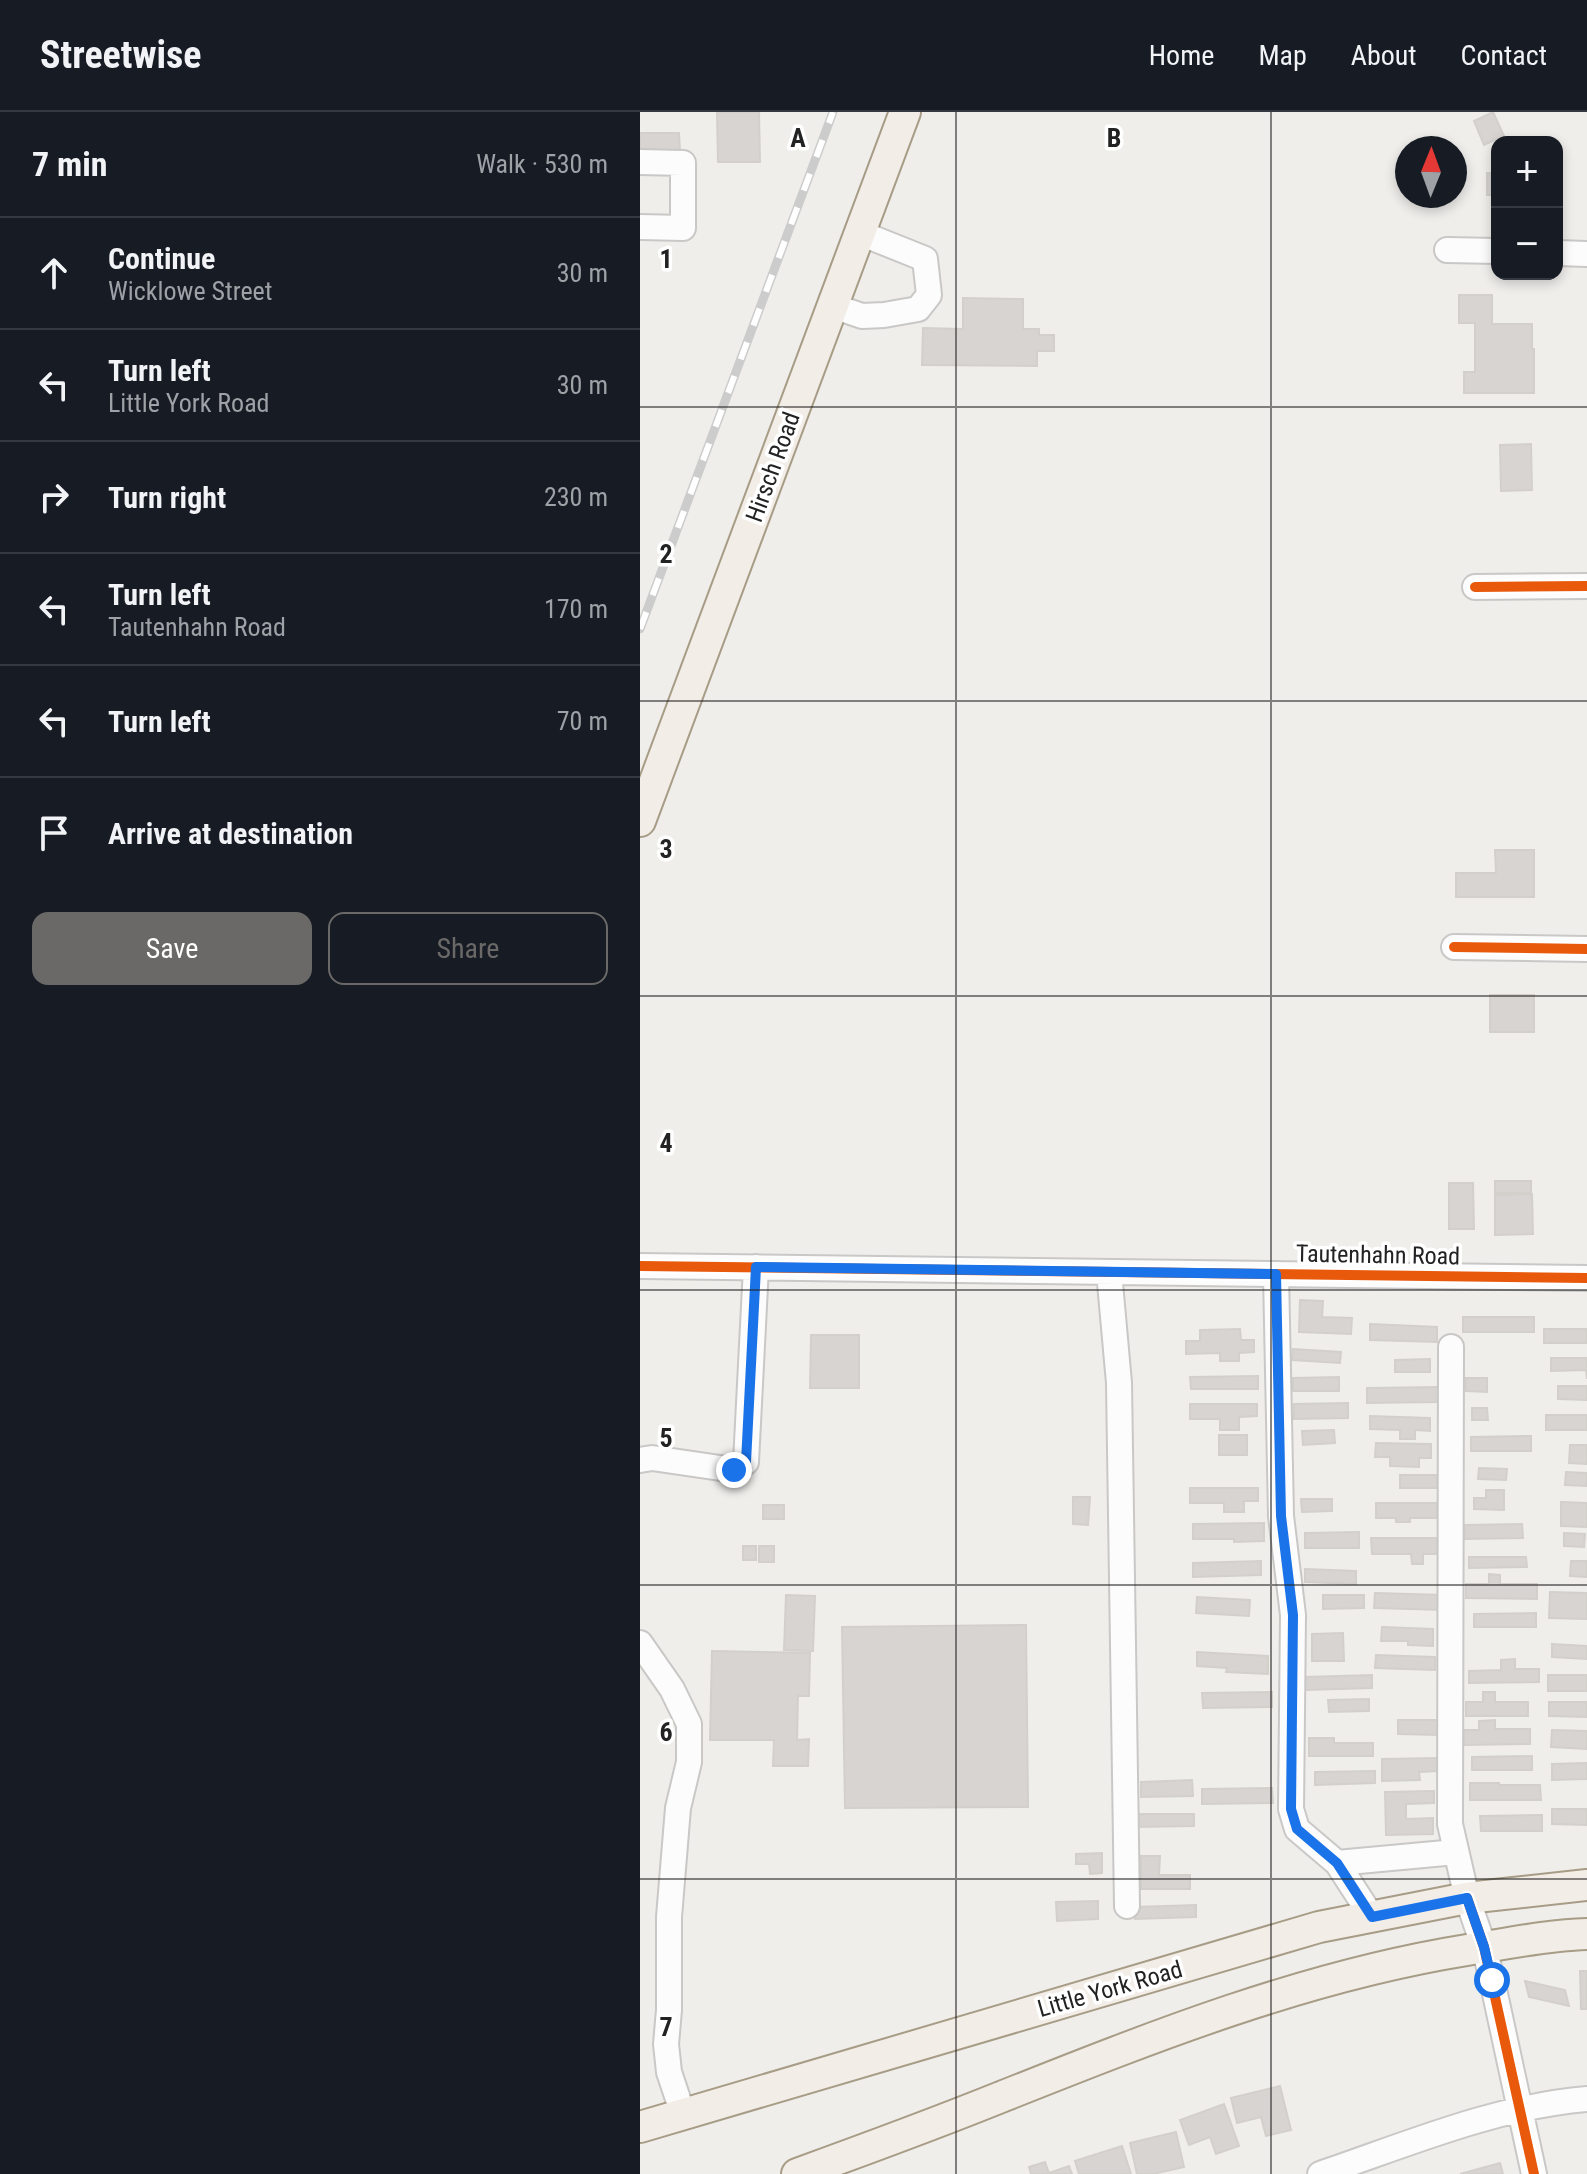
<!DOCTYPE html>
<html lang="en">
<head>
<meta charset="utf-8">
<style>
  :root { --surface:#171b24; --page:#20242c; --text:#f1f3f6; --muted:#9ea1a6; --line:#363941; --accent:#6a6968 }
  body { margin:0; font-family:"Roboto Condensed",sans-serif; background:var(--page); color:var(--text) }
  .controls { position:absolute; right:24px; top:24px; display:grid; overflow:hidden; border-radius:16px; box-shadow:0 4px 12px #0003 }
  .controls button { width:72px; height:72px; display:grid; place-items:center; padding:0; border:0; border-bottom:2px solid var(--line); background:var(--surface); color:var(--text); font:40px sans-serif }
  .compass { position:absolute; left:755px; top:24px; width:72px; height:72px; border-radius:50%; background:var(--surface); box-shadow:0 4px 12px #0003; rotate:1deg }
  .stop { position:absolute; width:24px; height:24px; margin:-18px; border:6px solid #1a73e8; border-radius:50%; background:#fff }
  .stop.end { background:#1a73e8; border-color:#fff; box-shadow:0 2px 8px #0008 }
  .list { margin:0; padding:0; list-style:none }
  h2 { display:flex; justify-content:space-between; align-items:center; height:104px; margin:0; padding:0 32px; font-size:34px }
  h2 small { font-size:26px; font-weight:400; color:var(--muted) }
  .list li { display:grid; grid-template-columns:52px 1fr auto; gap:24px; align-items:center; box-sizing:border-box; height:112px; padding:0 32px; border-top:2px solid var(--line) }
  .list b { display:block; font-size:30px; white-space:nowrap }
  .list p { margin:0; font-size:26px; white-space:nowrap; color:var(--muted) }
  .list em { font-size:26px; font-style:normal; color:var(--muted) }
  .actions { display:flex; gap:16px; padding:24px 32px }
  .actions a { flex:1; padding:18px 0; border:2px solid var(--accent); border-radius:16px; text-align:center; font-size:28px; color:var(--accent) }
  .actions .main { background:var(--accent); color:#fff }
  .icon { flex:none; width:44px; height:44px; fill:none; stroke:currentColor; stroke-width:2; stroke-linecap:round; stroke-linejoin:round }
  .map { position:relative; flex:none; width:947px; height:2062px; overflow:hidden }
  header { display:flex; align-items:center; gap:48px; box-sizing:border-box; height:112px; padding:0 40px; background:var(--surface); border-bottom:2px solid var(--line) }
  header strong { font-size:38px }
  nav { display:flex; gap:44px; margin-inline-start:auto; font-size:28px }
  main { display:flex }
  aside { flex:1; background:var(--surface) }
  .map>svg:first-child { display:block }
  .building { fill:#d7d4d2; stroke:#d3d0cc; stroke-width:2 }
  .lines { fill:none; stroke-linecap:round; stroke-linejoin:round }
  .minor-casing { stroke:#c9c8c7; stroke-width:28 }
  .major-casing { stroke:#a79c86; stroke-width:34 }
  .minor { stroke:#fdfcfc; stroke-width:24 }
  .major { stroke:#f3ede7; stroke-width:30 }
  .rail-casing { stroke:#ccc; stroke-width:9 }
  .rail { stroke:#fff; stroke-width:6; stroke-dasharray:18; stroke-linecap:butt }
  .cycleway-casing { stroke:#fff; stroke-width:15 }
  .cycleway { stroke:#e8590c; stroke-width:10 }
  .route { stroke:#1a73e8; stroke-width:10 }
  .grid { fill:none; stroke:#222; stroke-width:2; stroke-opacity:0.55 }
  .labels { text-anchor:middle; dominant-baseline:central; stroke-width:7; stroke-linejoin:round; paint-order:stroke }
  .street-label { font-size:24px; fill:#222; stroke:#fff }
  .grid-label { font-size:26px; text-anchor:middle; font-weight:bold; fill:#222; stroke:#fff; stroke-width:7; stroke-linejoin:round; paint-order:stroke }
</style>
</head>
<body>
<header>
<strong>Streetwise</strong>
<nav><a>Home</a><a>Map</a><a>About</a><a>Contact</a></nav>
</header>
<main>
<aside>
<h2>7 min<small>Walk · 530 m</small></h2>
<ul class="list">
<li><svg class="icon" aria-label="ahead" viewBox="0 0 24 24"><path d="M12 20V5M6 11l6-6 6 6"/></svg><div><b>Continue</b><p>Wicklowe Street</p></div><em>30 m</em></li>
<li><svg class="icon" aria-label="left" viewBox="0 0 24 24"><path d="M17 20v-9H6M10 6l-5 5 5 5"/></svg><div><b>Turn left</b><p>Little York Road</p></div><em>30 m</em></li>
<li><svg class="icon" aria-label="right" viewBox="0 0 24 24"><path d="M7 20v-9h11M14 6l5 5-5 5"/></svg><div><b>Turn right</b></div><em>230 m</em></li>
<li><svg class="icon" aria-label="left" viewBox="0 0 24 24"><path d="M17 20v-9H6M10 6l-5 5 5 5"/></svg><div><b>Turn left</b><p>Tautenhahn Road</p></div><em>170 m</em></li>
<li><svg class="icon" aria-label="left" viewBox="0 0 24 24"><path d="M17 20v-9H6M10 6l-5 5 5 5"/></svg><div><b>Turn left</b></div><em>70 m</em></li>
<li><svg class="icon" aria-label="arrive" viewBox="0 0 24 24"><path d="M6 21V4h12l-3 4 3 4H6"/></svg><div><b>Arrive at destination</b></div></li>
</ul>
<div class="actions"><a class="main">Save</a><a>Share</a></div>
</aside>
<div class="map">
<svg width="947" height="2062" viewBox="0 0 947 2062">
  <rect width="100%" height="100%" fill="#f0eeeb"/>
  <!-- building -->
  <path class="building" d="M 77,0 L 119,0 L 120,50 L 78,50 Z
    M 853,0 L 864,24 L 844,33 L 834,9 Z
    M 0,21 L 39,21 L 40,38 L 0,39 Z
    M 847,61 L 857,62 L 857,83 L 847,83 Z
    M 819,183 L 852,183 L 852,212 L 892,212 L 892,237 L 894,237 L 894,281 L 824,281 L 824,260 L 835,260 L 835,211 L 819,211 Z
    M 323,186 L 383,187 L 383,217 L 399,217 L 399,223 L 414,223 L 414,239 L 397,239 L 397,254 L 282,253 L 283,216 L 323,217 Z
    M 891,332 L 892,378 L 861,379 L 860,333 Z
    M 855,738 L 894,738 L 894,785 L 816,785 L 816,761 L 856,761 Z
    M 850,883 L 894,883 L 894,920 L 850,920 Z
    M 855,1069 L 891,1069 L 891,1081 L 855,1081 Z
    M 809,1071 L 833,1071 L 834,1117 L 809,1117 Z
    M 892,1082 L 893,1122 L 855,1123 L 855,1083 Z
    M 660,1188 L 683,1189 L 682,1205 L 712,1206 L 711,1222 L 659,1220 Z
    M 823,1205 L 894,1205 L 894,1220 L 823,1220 Z
    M 730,1212 L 797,1215 L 797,1230 L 730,1228 Z
    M 600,1217 L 601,1228 L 614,1228 L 614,1240 L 599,1241 L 599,1249 L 580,1249 L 580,1241 L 546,1242 L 546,1229 L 560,1229 L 560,1218 Z
    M 904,1217 L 947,1217 L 947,1231 L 904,1231 Z
    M 171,1223 L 219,1223 L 219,1276 L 170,1276 Z
    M 653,1237 L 701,1240 L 700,1251 L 652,1248 Z
    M 911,1246 L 947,1246 L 947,1267 L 946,1258 L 911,1259 Z
    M 790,1247 L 790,1260 L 755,1260 L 755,1248 Z
    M 618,1264 L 618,1277 L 551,1277 L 550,1265 Z
    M 699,1265 L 699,1279 L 653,1279 L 653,1266 Z
    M 826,1266 L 847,1266 L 847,1280 L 826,1279 Z
    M 918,1274 L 947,1274 L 947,1288 L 918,1287 Z
    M 798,1275 L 798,1290 L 727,1291 L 727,1276 Z
    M 708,1291 L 708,1306 L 654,1307 L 654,1292 Z
    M 550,1292 L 617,1292 L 617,1304 L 599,1305 L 599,1318 L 580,1318 L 580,1307 L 550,1307 Z
    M 832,1296 L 847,1296 L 848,1308 L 832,1308 Z
    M 906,1303 L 947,1303 L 947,1318 L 906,1318 Z
    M 730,1304 L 790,1306 L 790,1319 L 775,1318 L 775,1327 L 760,1327 L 760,1318 L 730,1317 Z
    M 694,1318 L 695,1331 L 663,1333 L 662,1319 Z
    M 579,1323 L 607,1323 L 607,1343 L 579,1343 Z
    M 891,1324 L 891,1339 L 831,1339 L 831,1325 Z
    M 736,1331 L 791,1332 L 791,1346 L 779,1346 L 779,1355 L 750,1354 L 750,1345 L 735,1345 Z
    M 930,1333 L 947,1333 L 947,1352 L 929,1351 Z
    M 839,1356 L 867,1357 L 866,1368 L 838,1367 Z
    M 926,1360 L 947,1361 L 947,1374 L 925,1373 Z
    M 760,1363 L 797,1363 L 797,1376 L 760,1376 Z
    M 550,1376 L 618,1376 L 618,1389 L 604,1389 L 604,1400 L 584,1400 L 584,1391 L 550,1391 Z
    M 846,1378 L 864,1378 L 864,1398 L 834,1397 L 834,1386 L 846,1386 Z
    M 433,1385 L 450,1385 L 448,1413 L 433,1412 Z
    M 661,1387 L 692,1387 L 692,1399 L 662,1400 Z
    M 921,1390 L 947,1391 L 947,1415 L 921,1414 Z
    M 736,1391 L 797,1391 L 797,1406 L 770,1406 L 770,1410 L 756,1410 L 756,1406 L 736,1406 Z
    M 123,1393 L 144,1393 L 144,1407 L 123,1407 Z
    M 624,1411 L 624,1429 L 594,1430 L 594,1427 L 553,1427 L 553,1412 Z
    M 882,1412 L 883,1426 L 825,1427 L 824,1413 Z
    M 719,1420 L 719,1436 L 665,1436 L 665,1421 Z
    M 924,1421 L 945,1422 L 944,1435 L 924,1434 Z
    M 731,1426 L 802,1426 L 802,1442 L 783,1442 L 783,1452 L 772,1452 L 771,1442 L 732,1442 Z
    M 103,1434 L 116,1434 L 116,1448 L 103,1448 Z
    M 119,1434 L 134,1434 L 134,1450 L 119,1450 Z
    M 829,1445 L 886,1445 L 887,1455 L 829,1456 Z
    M 621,1449 L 621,1463 L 553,1465 L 553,1451 Z
    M 931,1449 L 947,1449 L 947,1465 L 930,1464 Z
    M 665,1457 L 716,1459 L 716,1472 L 665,1470 Z
    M 849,1462 L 860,1463 L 860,1472 L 897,1472 L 897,1487 L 826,1486 L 826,1472 L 849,1472 Z
    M 910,1480 L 947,1481 L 947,1507 L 909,1506 Z
    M 735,1481 L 804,1483 L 804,1498 L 734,1496 Z
    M 146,1483 L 175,1484 L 173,1539 L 144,1538 Z
    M 683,1483 L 724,1483 L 724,1496 L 683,1497 Z
    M 557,1485 L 610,1488 L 609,1504 L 556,1501 Z
    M 896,1501 L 896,1515 L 834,1515 L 834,1502 Z
    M 386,1513 L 388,1695 L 205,1696 L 202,1515 Z
    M 742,1515 L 793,1517 L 793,1534 L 768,1533 L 768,1529 L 741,1529 Z
    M 703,1521 L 704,1549 L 672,1549 L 672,1522 Z
    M 912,1532 L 947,1534 L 947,1547 L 912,1545 Z
    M 72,1539 L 170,1541 L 169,1584 L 158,1584 L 157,1628 L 169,1627 L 168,1654 L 133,1654 L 134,1628 L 70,1628 Z
    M 557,1540 L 628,1544 L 628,1562 L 586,1560 L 587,1556 L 557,1554 Z
    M 736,1543 L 795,1545 L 795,1558 L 735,1556 Z
    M 875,1547 L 875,1557 L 899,1557 L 899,1570 L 829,1571 L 829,1559 L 861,1558 L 861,1548 Z
    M 732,1563 L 732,1576 L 665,1578 L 665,1565 Z
    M 908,1563 L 947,1563 L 947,1579 L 908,1579 Z
    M 632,1580 L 632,1595 L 563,1596 L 562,1581 Z
    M 843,1580 L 855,1580 L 855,1590 L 888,1590 L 888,1604 L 826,1604 L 826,1590 L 843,1590 Z
    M 729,1587 L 729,1599 L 689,1600 L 688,1588 Z
    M 909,1590 L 947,1590 L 947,1605 L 909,1604 Z
    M 758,1608 L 799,1608 L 799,1623 L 758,1622 Z
    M 855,1608 L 855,1617 L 890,1617 L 890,1632 L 824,1633 L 824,1618 L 839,1618 L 839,1609 Z
    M 912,1618 L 947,1619 L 947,1637 L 911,1635 Z
    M 669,1626 L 694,1626 L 694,1631 L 733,1631 L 733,1644 L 669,1644 Z
    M 892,1644 L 892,1658 L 832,1658 L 832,1645 Z
    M 799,1646 L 799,1659 L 779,1660 L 780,1668 L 742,1669 L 742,1647 Z
    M 947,1651 L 947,1667 L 912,1668 L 912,1652 Z
    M 735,1659 L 735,1671 L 675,1673 L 675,1660 Z
    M 552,1668 L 553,1684 L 501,1685 L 501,1670 Z
    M 830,1671 L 859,1671 L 859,1673 L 900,1673 L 901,1688 L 830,1688 Z
    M 632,1676 L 633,1691 L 562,1692 L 562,1677 Z
    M 794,1679 L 794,1691 L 766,1692 L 766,1707 L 793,1706 L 793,1722 L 746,1723 L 745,1680 Z
    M 912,1697 L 947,1697 L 947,1713 L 912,1712 Z
    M 492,1702 L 554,1702 L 554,1714 L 493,1715 Z
    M 902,1703 L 902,1719 L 841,1719 L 840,1704 Z
    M 462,1741 L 462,1761 L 450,1762 L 449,1752 L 436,1752 L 436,1742 Z
    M 501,1744 L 520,1744 L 519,1763 L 550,1763 L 550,1777 L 501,1777 Z
    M 458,1789 L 458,1807 L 417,1809 L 416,1790 Z
    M 556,1793 L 556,1805 L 495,1807 L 494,1795 Z
    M 940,1859 L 947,1859 L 947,1897 L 941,1897 Z
    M 885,1869 L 925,1878 L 929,1894 L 889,1885 Z
    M 640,1974 L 651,2018 L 626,2024 L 621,2005 L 597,2011 L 591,1986 Z
    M 584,1992 L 599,2034 L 576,2042 L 570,2025 L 549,2033 L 540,2008 Z
    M 536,2020 L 544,2055 L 513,2062 L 497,2062 L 490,2031 Z
    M 482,2034 L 491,2062 L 439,2062 L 435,2049 Z
    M 405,2050 L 409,2061 L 429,2054 L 432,2062 L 391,2062 L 389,2055 Z
    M 860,2051 L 863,2062 L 820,2062 Z"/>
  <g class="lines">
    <defs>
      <path id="minor" d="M 0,50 L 43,51 L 43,116 L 0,115
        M 807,138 L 857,139
        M 917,141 L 947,142
        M 193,194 L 222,204 L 244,203 L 278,197 L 289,183 L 285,147 L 220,121
        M 835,475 L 947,474
        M 814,835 L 947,837
        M 0,1154 L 947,1166
        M 469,1160 L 479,1271 L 487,1794
        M 636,1162 L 641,1404 L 653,1503 L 651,1697 L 657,1717 L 697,1751 L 732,1805
        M 811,1235 L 810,1712 L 827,1786 L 844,1835 L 852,1868 L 894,2062
        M 0,1348 L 12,1346 L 94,1358 L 106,1350 L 116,1155
        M 0,1531 L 32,1577 L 49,1612 L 49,1650 L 38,1696 L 29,1805 L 29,1898 L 26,1932 L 29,1960 L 43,2002
        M 697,1751 L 816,1740
        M 680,2062 C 768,2032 854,1995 947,1987"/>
      <path id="major" d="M 0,709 L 265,0
        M 0,2015 L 679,1815 L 827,1786 L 947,1773
        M 157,2062 C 226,2037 294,2012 361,1985 C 512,1925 665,1864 827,1838 C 866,1832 907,1823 947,1822"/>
    </defs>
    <!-- minor casing -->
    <use href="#minor" class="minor-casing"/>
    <!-- major casing -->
    <use href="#major" class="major-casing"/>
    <!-- minor -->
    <use href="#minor" class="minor"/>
    <!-- major -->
    <use href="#major" class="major"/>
    <defs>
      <path id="rail" d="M 0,517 L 193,0"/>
    </defs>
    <!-- rail casing -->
    <use href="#rail" class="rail-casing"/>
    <!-- rail -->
    <use href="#rail" class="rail"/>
    <defs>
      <path id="cycleway" d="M 835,475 L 947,474
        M 814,835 L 947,837
        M 0,1154 L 947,1166
        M 827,1786 L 844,1835 L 894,2062"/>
    </defs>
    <!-- cycleway casing -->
    <use href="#cycleway" class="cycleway-casing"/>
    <!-- cycleway -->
    <use href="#cycleway" class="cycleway"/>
  </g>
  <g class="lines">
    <!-- route -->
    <path class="route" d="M 94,1358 L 106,1350 L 116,1155 L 636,1162 L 641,1404 L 653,1503 L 651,1697 L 657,1717 L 697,1751 L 732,1805 L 827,1786 L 844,1835 L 852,1868"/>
  </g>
  <!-- grid -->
  <path class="grid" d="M 316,0 L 316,2062M 631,0 L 631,2062M 0,295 L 947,295M 0,589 L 947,589M 0,884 L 947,884M 0,1178 L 947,1178M 0,1473 L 947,1473M 0,1767 L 947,1767"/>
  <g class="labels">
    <!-- street labels -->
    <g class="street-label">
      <text transform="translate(133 355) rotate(-70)">Hirsch Road</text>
      <text transform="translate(738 1143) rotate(1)">Tautenhahn Road</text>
      <text transform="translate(470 1877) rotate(-16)">Little York Road</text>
    </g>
  </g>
  <g class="grid-label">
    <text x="158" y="35">A</text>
    <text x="474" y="35">B</text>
    <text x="26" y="156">1</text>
    <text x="26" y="451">2</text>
    <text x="26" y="746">3</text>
    <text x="26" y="1040">4</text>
    <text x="26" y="1335">5</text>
    <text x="26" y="1629">6</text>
    <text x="26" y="1924">7</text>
  </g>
</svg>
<div class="controls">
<button>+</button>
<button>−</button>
</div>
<svg class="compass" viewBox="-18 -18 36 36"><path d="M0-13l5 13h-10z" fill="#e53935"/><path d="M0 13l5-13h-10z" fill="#9ea1a6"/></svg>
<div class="stop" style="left:852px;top:1868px"></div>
<div class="stop end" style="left:94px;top:1358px"></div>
</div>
</main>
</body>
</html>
